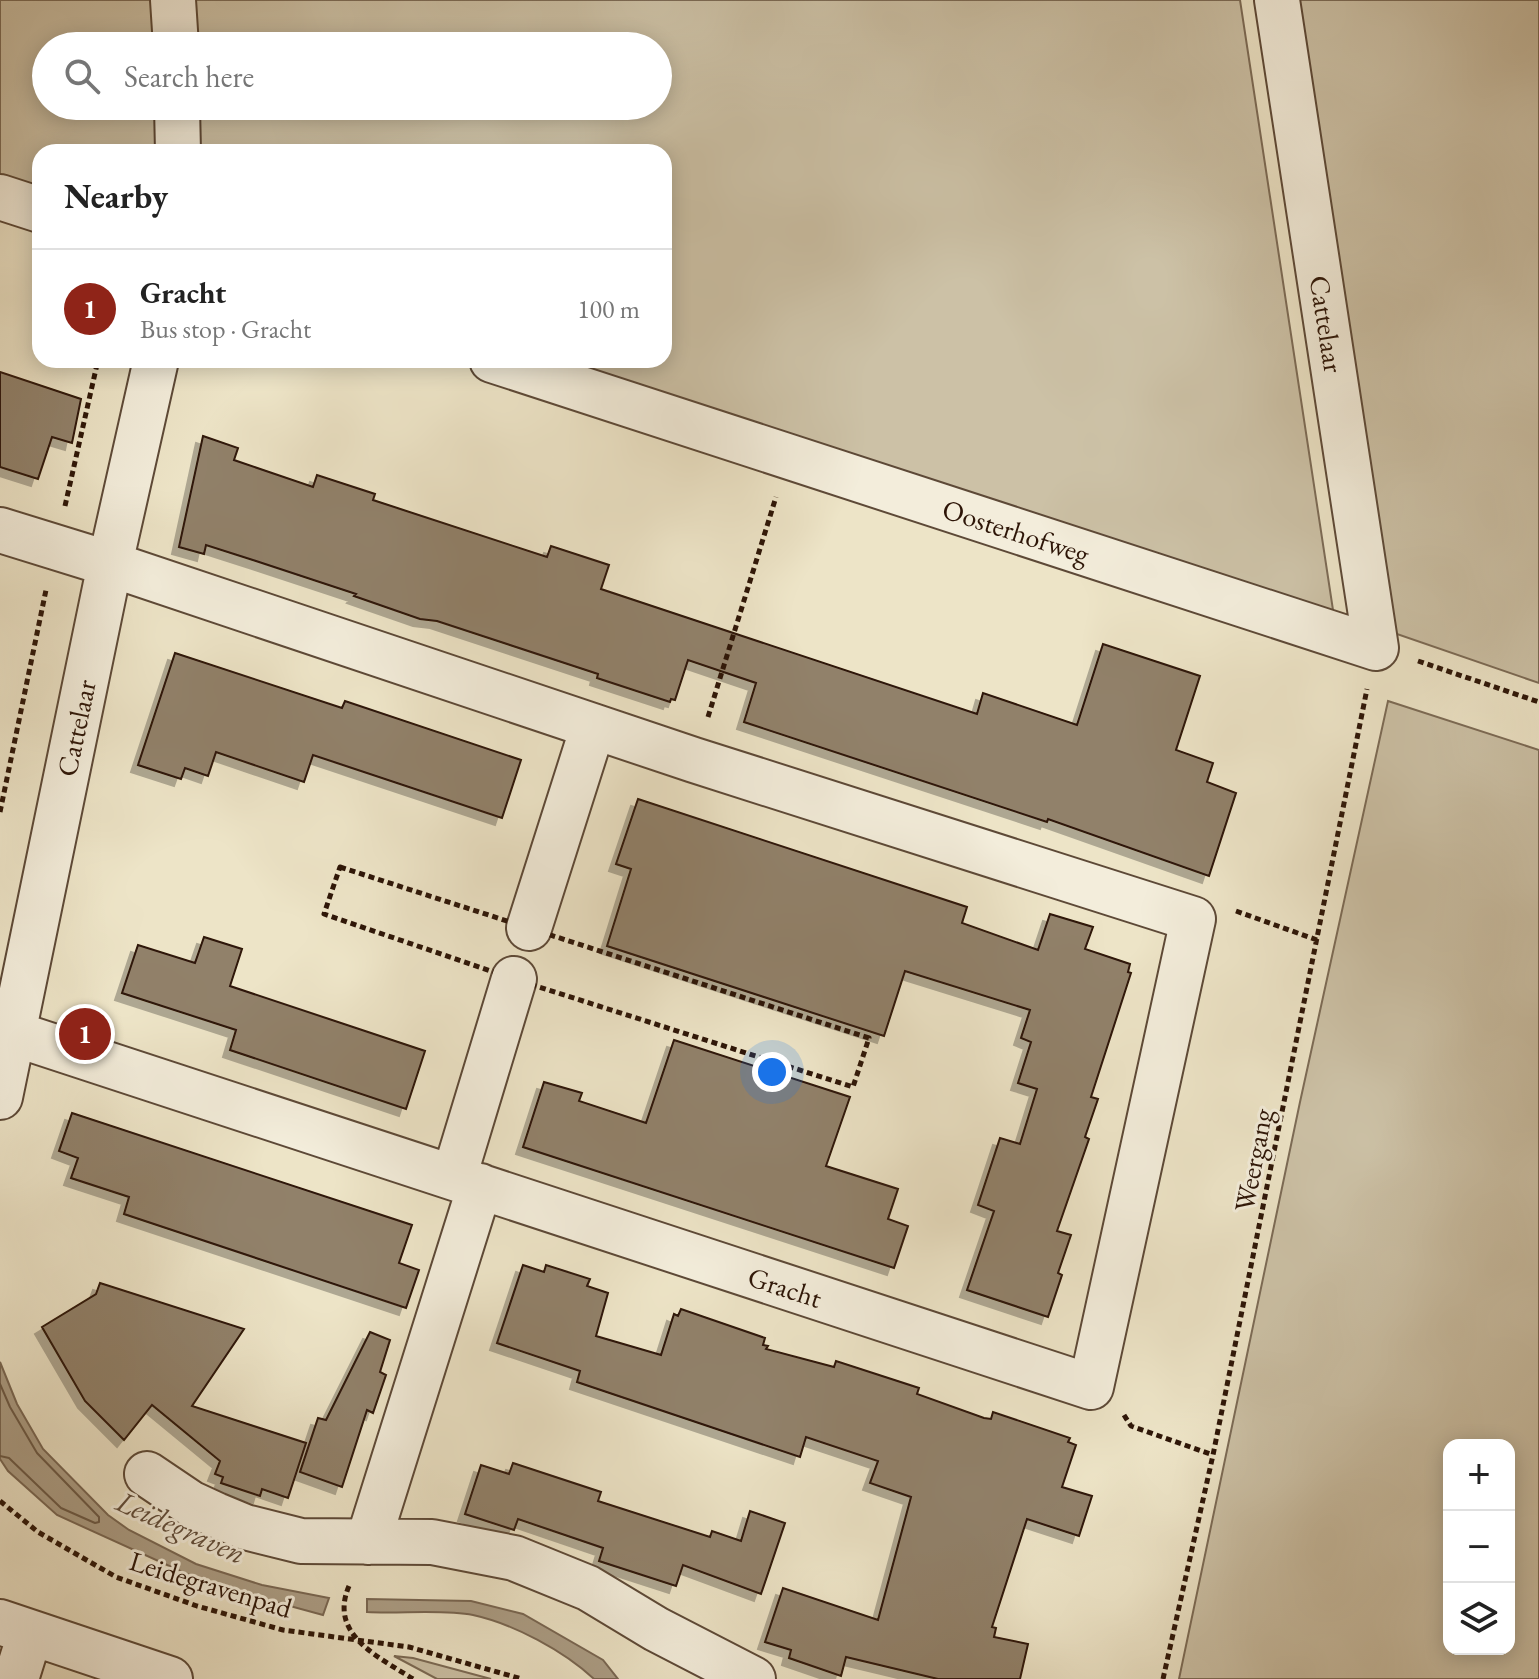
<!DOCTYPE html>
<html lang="en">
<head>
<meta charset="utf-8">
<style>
  :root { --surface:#fff; --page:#f6f6f6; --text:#222; --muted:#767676; --line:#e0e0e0; --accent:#8f2418 }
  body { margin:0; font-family:"EB Garamond",serif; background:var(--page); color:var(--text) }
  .controls { position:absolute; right:24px; bottom:24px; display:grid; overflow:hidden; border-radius:16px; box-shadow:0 4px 20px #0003 }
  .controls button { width:72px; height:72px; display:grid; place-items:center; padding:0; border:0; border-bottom:2px solid var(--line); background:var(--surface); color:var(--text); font:40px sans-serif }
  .you { position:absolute; left:772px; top:1072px; width:28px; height:28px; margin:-20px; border:6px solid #fff; border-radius:50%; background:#1a73e8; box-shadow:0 0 0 12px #1a73e833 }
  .badge { display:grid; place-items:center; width:52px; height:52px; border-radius:50%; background:var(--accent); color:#fff; font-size:26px; font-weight:700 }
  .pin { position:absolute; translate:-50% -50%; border:4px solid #fff; box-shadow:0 2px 8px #0006 }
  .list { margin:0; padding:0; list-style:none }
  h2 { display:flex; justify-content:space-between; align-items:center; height:104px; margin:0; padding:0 32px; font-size:34px }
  h2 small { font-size:26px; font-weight:400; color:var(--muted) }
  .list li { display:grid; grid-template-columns:52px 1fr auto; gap:24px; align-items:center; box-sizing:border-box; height:120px; padding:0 32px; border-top:2px solid var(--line) }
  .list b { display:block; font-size:30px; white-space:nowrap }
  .list p { margin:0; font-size:26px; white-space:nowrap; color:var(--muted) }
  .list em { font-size:26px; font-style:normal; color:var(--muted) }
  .icon { flex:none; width:44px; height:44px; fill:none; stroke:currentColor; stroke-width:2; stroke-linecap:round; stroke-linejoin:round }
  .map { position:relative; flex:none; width:1539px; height:1679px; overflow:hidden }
  .search { position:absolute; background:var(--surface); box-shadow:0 4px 20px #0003; left:32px; top:32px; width:640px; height:88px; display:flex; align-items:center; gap:20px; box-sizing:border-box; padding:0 28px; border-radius:44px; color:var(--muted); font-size:30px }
  .panel { position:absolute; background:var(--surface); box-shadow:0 4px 20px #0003; left:32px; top:144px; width:640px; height:224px; border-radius:24px }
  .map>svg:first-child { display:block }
  .green { fill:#ccc1a6; stroke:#7c6b56; stroke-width:2; fill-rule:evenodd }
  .water { fill:#ac9e86; stroke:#796753; stroke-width:2 }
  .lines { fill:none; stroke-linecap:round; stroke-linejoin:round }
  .shore { stroke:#6c5a46; stroke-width:2 }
  .building { fill:#91816b; stroke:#2d1507; stroke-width:2; filter:url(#shadow) }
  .minor-casing { stroke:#5d4937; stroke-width:48 }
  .path { stroke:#2d1507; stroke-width:5; stroke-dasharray:6 4; stroke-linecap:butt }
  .minor { stroke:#f3eddb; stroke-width:44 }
  .labels { text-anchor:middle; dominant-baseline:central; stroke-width:6; stroke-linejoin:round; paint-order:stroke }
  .street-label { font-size:28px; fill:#2d1507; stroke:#f3eddb }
  .water-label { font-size:30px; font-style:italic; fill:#604c3a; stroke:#f3eddb }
</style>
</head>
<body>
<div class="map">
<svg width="1539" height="1679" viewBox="0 0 1539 1679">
  <defs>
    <filter id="shadow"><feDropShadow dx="-7" dy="7" stdDeviation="0" flood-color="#0004"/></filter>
  </defs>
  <rect width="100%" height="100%" fill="#ede4c7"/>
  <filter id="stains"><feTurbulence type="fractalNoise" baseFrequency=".0025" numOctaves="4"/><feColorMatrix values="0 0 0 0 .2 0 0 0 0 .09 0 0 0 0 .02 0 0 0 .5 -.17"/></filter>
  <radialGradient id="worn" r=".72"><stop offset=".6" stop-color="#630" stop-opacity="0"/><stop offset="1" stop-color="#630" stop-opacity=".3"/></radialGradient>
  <!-- green -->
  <path class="green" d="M 0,0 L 1240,0 L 1335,623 L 532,360 L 664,360 L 664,152 L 40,152 L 40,195 L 0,182 ZM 46,46 L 658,46 L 658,106 L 46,106 Z
    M 1295,0 L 1539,0 L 1539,683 L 1394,633 Z
    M 1388,701 L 1539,750 L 1539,1679 L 1179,1679 L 1300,1102 ZM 1509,1445 L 1509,1649 L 1449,1649 L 1449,1445 Z
    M 394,1656 L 413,1658 L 491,1679 L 437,1679 Z"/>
  <!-- water -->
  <path class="water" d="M 0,1362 L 17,1404 L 43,1449 L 108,1515 L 129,1530 L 196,1564 L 262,1585 L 329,1598 L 323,1615 L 209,1584 L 57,1515 L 8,1471 L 0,1459 Z
    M 367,1599 L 471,1601 L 523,1614 L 603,1660 L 618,1679 L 594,1679 C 564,1651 514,1624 473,1615 C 444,1609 398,1614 367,1612 Z"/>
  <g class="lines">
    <!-- shore -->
    <path class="shore" d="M 0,1384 L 10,1407 L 37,1453 L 99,1517 L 99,1522 L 95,1523 L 61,1508 L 9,1458 L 0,1456"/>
  </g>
  <!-- building -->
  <path class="building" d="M 0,372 L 81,399 L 72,443 L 52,437 L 38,479 L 0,467 Z
    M 203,436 L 238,448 L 234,460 L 313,487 L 317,475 L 375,494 L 373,500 L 547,557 L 551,546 L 609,565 L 601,589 L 977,714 L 983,693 L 1077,725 L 1103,644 L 1200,676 L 1176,750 L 1213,763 L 1207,782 L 1236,793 L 1209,876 L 1048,819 L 1047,822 L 744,722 L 756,683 L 688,660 L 675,700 L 671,699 L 670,702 L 597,678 L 598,674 L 437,621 L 420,619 L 354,596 L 356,594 L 256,561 L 206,545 L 204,554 L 179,547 Z
    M 175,653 L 342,708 L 345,701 L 521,760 L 502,818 L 313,755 L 304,782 L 216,752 L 208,776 L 185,768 L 181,779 L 138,765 Z
    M 638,799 L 967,907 L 962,923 L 1038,950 L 1050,914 L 1093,927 L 1085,949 L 1130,964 L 1128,972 L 1131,973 L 1091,1097 L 1098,1099 L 1085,1137 L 1089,1139 L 1057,1231 L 1071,1235 L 1058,1273 L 1062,1275 L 1048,1317 L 967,1290 L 994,1211 L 978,1205 L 1000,1138 L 1020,1144 L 1037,1089 L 1018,1083 L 1031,1042 L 1021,1038 L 1030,1010 L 905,971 L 884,1036 L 607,946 L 631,869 L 616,864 Z
    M 204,937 L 242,949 L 230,986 L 425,1051 L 406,1109 L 230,1050 L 236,1030 L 122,993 L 138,945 L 195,963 Z
    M 674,1040 L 850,1097 L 826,1166 L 898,1189 L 888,1219 L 908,1226 L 894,1268 L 523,1147 L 544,1082 L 582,1093 L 579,1101 L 646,1123 Z
    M 72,1113 L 412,1225 L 399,1263 L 419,1270 L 406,1308 L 124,1214 L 129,1197 L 71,1178 L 78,1158 L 59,1151 Z
    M 523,1265 L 544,1272 L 546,1265 L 590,1279 L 587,1286 L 608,1293 L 596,1336 L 661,1355 L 674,1314 L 678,1316 L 681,1309 L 765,1338 L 763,1345 L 768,1346 L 766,1349 L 834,1367 L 836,1361 L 919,1388 L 917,1394 L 984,1418 L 991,1419 L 993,1412 L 1070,1438 L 1068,1442 L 1076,1445 L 1062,1487 L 1092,1496 L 1079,1536 L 1027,1519 L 992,1627 L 996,1628 L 994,1637 L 1028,1644 L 1020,1679 L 938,1679 L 846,1657 L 841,1676 L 789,1658 L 791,1650 L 765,1642 L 783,1588 L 878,1620 L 911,1497 L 870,1483 L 878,1461 L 806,1437 L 800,1457 L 577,1382 L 580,1371 L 497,1343 Z
    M 100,1283 L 244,1329 L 192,1406 L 306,1443 L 288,1498 L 262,1489 L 260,1496 L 221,1483 L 223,1477 L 215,1474 L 220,1461 L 152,1405 L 124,1440 L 85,1401 L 42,1327 L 96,1294 Z
    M 370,1332 L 390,1340 L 380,1372 L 386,1375 L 373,1413 L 367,1410 L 342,1487 L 300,1472 L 318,1418 L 326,1420 Z
    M 513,1463 L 601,1492 L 598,1501 L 710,1537 L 712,1531 L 741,1541 L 750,1511 L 785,1523 L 761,1594 L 683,1565 L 676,1586 L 599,1561 L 603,1548 L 518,1519 L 514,1530 L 465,1514 L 481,1465 L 509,1474 Z"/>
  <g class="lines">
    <defs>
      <path id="minor" d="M 173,0 L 176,46
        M 177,106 L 178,152
        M 0,197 L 40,210
        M 492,360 L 1376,648 L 1277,0
        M 0,530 L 110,564 L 694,760 L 1193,919 L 1091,1387 L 0,1029
        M 529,928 L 593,727
        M 0,1097 L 110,564 L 156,360
        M 454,1177 L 514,979
        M 147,1474 L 190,1503 L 216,1515 L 245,1527 L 301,1541 L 432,1542 L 514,1558 L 588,1588 L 656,1629 L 753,1679
        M 368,1542 L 480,1186
        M 0,1622 L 170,1679
        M 16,1679 L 30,1634"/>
    </defs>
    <!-- minor casing -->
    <use href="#minor" class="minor-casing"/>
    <!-- path -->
    <path class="path" d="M 65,506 L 98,360
      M 1418,661 L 1539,702
      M 708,717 L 776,497
      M 0,812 L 46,590
      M 340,867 L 869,1038 L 853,1087 L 514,979 L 324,914 Z
      M 1236,911 L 1317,940
      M 1124,1415 L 1131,1426 L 1213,1455
      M 0,1501 L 38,1532 L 116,1577 L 197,1606 L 283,1630 L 409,1647 L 522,1679
      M 349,1586 C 328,1635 379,1657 413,1679
      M 1163,1679 L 1213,1455 L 1367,689"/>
    <!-- minor -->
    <use href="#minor" class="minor"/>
  </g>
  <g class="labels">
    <!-- street labels -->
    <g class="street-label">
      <text transform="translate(1327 324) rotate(81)">Cattelaar</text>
      <text transform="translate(1016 531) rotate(18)">Oosterhofweg</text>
      <text transform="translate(76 728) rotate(-78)">Cattelaar</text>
      <text transform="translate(1253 1160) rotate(-79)">Weergang</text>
      <text transform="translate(785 1287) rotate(18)">Gracht</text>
      <text transform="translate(211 1584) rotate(17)">Leidegravenpad</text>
    </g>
    <!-- water labels -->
    <g class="water-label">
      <text transform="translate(181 1527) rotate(24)">Leidegraven</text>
    </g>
  </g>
  <rect width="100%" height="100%" filter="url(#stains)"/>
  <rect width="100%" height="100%" fill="url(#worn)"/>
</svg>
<div class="controls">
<button>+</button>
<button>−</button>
<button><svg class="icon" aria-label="layers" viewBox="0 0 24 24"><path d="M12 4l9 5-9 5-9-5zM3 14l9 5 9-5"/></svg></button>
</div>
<div class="you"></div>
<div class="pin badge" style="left:85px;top:1034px">1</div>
<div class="search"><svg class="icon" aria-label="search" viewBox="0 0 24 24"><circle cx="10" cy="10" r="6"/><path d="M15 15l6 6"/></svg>Search here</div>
<section class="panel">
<h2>Nearby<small></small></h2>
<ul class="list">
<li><span class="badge">1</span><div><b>Gracht</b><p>Bus stop · Gracht</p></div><em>100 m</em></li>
</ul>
</section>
</div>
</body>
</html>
